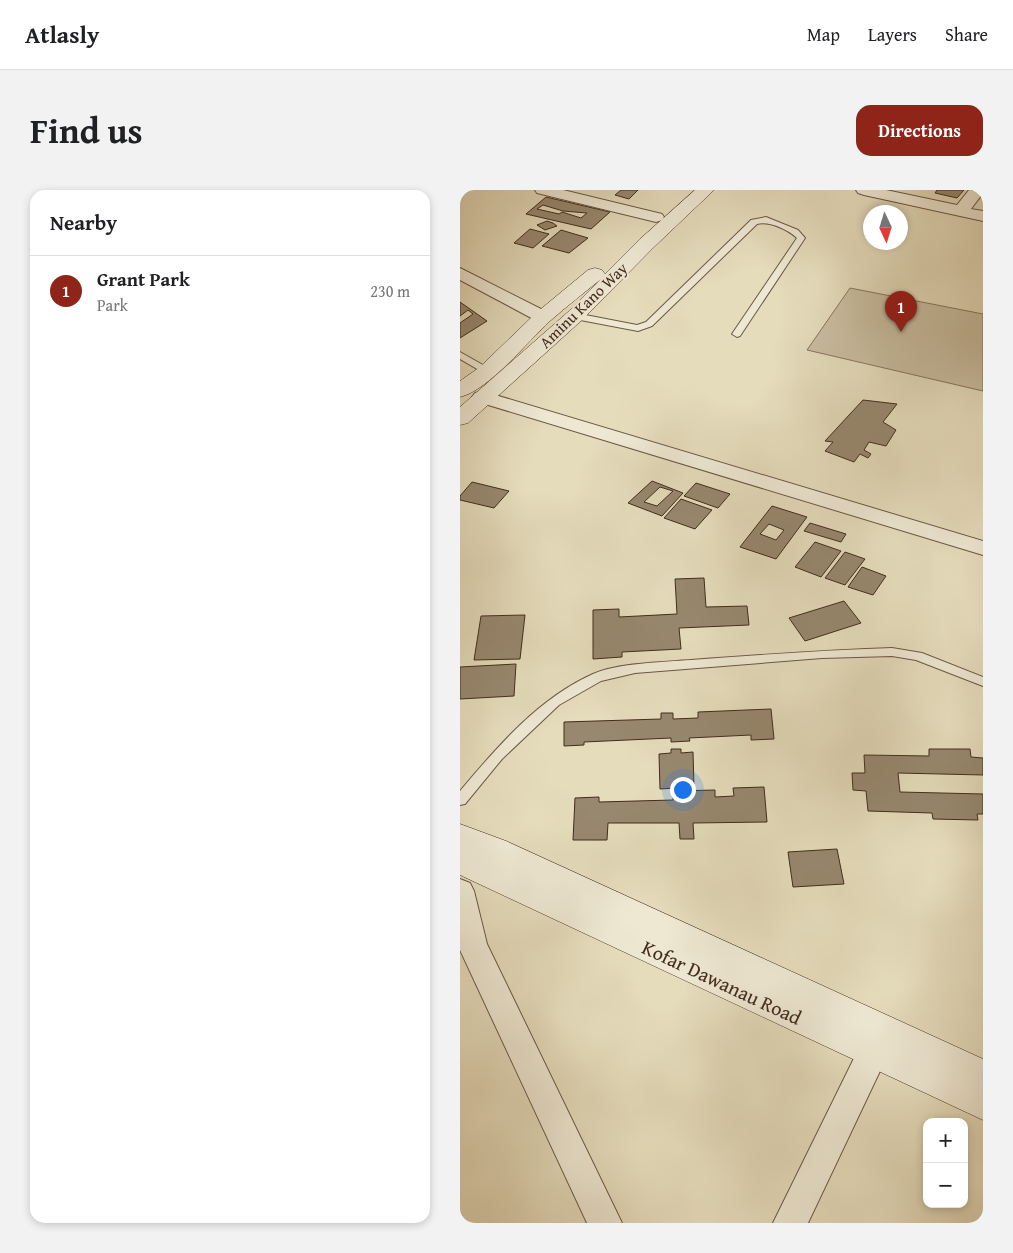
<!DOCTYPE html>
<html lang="en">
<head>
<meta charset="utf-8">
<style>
  :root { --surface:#fff; --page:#f2f2f2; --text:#202124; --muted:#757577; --line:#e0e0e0; --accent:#8f2418 }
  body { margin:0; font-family:"Gentium Book Plus",serif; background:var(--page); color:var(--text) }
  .controls { position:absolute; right:15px; bottom:15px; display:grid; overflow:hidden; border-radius:10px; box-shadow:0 2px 8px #0003 }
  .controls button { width:45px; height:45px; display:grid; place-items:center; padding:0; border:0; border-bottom:1px solid var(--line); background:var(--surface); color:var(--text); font:25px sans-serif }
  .compass { position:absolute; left:403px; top:15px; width:45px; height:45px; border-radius:50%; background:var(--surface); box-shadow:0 2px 8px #0003; rotate:176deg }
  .you { position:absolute; left:222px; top:599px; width:18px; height:18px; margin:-12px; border:4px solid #fff; border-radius:50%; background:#1a73e8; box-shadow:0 0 0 8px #1a73e833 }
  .badge { display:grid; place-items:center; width:32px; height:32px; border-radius:50%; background:var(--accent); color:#fff; font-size:16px; font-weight:700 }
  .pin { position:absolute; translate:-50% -41px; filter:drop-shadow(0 1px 2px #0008) }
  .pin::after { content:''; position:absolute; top:26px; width:18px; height:15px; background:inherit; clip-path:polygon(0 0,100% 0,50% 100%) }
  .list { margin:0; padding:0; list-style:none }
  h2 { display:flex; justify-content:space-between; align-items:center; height:65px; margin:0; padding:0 20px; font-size:21px }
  h2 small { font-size:16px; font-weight:400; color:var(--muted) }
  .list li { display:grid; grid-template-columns:32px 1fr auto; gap:15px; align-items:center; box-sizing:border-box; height:70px; padding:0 20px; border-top:1px solid var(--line) }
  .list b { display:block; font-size:19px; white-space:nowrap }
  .list p { margin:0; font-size:16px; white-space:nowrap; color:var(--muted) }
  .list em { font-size:16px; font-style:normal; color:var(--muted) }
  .map { position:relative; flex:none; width:523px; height:1033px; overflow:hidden; border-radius:15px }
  header { display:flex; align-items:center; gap:30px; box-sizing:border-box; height:70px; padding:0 25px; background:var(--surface); border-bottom:1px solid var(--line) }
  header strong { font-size:24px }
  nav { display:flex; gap:28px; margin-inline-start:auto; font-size:18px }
  .intro { display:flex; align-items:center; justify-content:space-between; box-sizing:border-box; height:120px; padding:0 30px }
  h1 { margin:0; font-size:35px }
  .button { padding:12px 22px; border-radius:15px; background:var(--accent); color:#fff; font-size:18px; font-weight:700 }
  main { display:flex; gap:30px; padding:0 30px }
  aside { flex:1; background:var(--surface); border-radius:15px; box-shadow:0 2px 8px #0003 }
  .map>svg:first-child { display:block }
  .green { fill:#c9bea1; stroke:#86755e }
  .building { fill:#97886f; stroke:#422c1c; fill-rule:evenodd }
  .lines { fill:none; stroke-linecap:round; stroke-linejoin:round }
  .lane-casing { stroke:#6b5844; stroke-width:2 }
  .street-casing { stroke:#6b5844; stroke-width:2 }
  .secondary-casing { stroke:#422c1c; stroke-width:1 }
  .lane { fill:#eee8d3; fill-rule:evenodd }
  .street { fill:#eee8d3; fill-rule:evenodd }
  .secondary { fill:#eee8d3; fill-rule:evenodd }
  .labels { text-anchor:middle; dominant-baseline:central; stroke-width:4; stroke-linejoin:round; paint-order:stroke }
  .far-street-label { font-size:16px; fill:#422c1c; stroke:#eee8d3 }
  .street-label { font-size:20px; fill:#422c1c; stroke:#eee8d3 }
</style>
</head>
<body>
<header>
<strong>Atlasly</strong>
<nav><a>Map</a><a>Layers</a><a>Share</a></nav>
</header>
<div class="intro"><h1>Find us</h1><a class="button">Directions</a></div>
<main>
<aside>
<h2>Nearby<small></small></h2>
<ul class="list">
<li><span class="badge">1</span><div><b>Grant Park</b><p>Park</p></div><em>230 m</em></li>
</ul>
</aside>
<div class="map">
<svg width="523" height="1033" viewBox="0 0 523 1033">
  <rect width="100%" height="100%" fill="#e5dcbc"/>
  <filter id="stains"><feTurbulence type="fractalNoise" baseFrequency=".004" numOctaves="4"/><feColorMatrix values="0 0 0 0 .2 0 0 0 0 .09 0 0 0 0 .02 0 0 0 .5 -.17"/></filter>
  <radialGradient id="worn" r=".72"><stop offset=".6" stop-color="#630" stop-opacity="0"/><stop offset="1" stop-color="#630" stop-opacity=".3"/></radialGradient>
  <!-- green -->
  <path class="green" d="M 390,98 L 523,124 L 523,201 L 347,160 Z"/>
  <!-- building -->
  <path class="building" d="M 161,0 L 178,0 L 169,9 L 155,5 Z
    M 477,0 L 504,0 L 497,8 L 475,3 Z
    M 86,7 L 150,22 L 131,39 L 66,24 ZM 83,15 L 103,21 L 127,23 L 121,28 L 102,22 L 99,24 L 77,19 Z
    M 87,31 L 93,33 L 97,36 L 85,40 L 77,35 Z
    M 70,39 L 89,44 L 73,58 L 54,53 Z
    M 101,40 L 128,48 L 109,63 L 82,56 Z
    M 0,112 L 27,131 L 0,148 L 0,133 L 13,124 L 8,120 L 0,126 Z
    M 403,210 L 437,214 L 423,232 L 436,240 L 426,256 L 409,252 L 404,260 L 411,264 L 408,268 L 400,264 L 394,272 L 365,261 L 373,252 L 365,251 Z
    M 192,291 L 223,303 L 202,326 L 168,313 ZM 200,297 L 213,301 L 197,316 L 184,312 Z
    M 12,292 L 49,301 L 34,318 L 0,310 L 0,306 Z
    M 236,293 L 270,304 L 258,318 L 224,306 Z
    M 221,309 L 252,320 L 235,339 L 204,328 Z
    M 312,316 L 347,327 L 316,369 L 280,357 ZM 309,334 L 324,340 L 316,350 L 300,344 Z
    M 350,333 L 386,344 L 381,352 L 344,341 Z
    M 355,352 L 381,361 L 361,387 L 335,377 Z
    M 385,362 L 405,369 L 385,395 L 365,388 Z
    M 402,377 L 426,386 L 413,405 L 388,397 Z
    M 244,388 L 246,417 L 287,416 L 289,435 L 219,438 L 221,459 L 162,462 L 162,467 L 133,469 L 133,420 L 159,419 L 159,427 L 217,424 L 215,389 Z
    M 384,411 L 401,433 L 345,451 L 329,428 Z
    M 65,425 L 60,469 L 14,470 L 21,426 Z
    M 56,474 L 54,506 L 0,509 L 0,477 Z
    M 311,519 L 314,549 L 291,550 L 291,545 L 229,548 L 230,551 L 211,552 L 211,548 L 124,552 L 124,555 L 104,556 L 104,532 L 201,529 L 201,523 L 213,523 L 213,529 L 238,528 L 238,522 Z
    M 211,559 L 221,559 L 221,563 L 233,562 L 234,597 L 200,599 L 199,564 L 211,563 Z
    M 469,559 L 510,559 L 511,567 L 523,568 L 523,585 L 438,583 L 440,602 L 523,604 L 523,624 L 517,624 L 518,630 L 473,629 L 472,623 L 408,621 L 406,601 L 393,600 L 392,583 L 405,583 L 404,565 L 469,566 Z
    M 304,597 L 307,632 L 233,633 L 234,649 L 220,649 L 219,633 L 148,633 L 147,650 L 113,650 L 115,608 L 139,607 L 139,612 L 213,610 L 213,601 L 255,600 L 255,607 L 274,606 L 273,598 Z
    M 377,659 L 384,694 L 333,697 L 328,662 Z"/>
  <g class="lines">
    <defs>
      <path id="lane" d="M 306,27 L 338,40 L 345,48 L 280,146 L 277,147 L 272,144 L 337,48 C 327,39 309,31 297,34 L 192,136 L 178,141 L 115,129 L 110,126 L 115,123 L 177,135 L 186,132 L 291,30 Z
        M 0,162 L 30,179 L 32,181 L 27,184 L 24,183 L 0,169 Z
        M 432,458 L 462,463 L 523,487 L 523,496 L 456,470 L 432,466 L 362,468 L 175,483 L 141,491 L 99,515 L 42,569 L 5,614 L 0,615 L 0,601 C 37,557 79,508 133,484 C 158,473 203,472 231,470 C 298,465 365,460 432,458 Z"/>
      <path id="street" d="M 75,0 L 103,0 L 202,24 L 204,27 L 202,30 L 196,32 L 77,3 Z
        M 396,0 L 426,0 L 497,15 L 509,0 L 523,0 L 523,3 L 511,19 L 523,21 L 523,31 L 404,5 L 398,3 Z
        M 0,78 L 89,123 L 92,127 L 89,131 L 83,132 L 77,131 L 0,90 Z
        M 22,201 L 523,351 L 523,365 L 15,211 L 12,207 L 15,203 Z
        M 0,689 L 10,693 L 14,701 L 27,754 L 162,1033 L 127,1033 L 0,760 Z
        M 413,848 L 424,852 L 429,862 L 348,1033 L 313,1033 L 402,852 Z"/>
      <path id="secondary" d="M 235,0 L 254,0 L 193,58 L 122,130 L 8,233 L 0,235 L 0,217 L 108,122 L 141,89 C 124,103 107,116 90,131 C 67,152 29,200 0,207 L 0,191 L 20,177 L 76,123 L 128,80 L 135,78 L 142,80 L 145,84 L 142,87 L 179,50 Z
        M 0,634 L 46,651 L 523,869 L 523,930 L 0,685 Z"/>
    </defs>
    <!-- lane casing -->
    <use href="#lane" class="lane-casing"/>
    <!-- street casing -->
    <use href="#street" class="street-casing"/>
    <!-- secondary casing -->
    <use href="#secondary" class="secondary-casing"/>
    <!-- lane -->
    <use href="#lane" class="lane"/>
    <!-- street -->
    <use href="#street" class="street"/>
    <!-- secondary -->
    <use href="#secondary" class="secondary"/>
  </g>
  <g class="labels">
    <!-- far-street labels -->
    <g class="far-street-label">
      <text transform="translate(123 115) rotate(-44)">Aminu Kano Way</text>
    </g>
    <!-- street labels -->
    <g class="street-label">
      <text transform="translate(262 792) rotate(25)">Kofar Dawanau Road</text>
    </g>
  </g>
  <rect width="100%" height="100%" filter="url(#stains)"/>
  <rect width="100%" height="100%" fill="url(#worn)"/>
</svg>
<div class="controls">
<button>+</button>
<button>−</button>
</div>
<svg class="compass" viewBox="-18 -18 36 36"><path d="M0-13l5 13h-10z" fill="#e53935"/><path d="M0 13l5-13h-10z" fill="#757577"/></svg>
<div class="you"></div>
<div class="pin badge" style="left:441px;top:142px">1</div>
</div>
</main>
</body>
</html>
